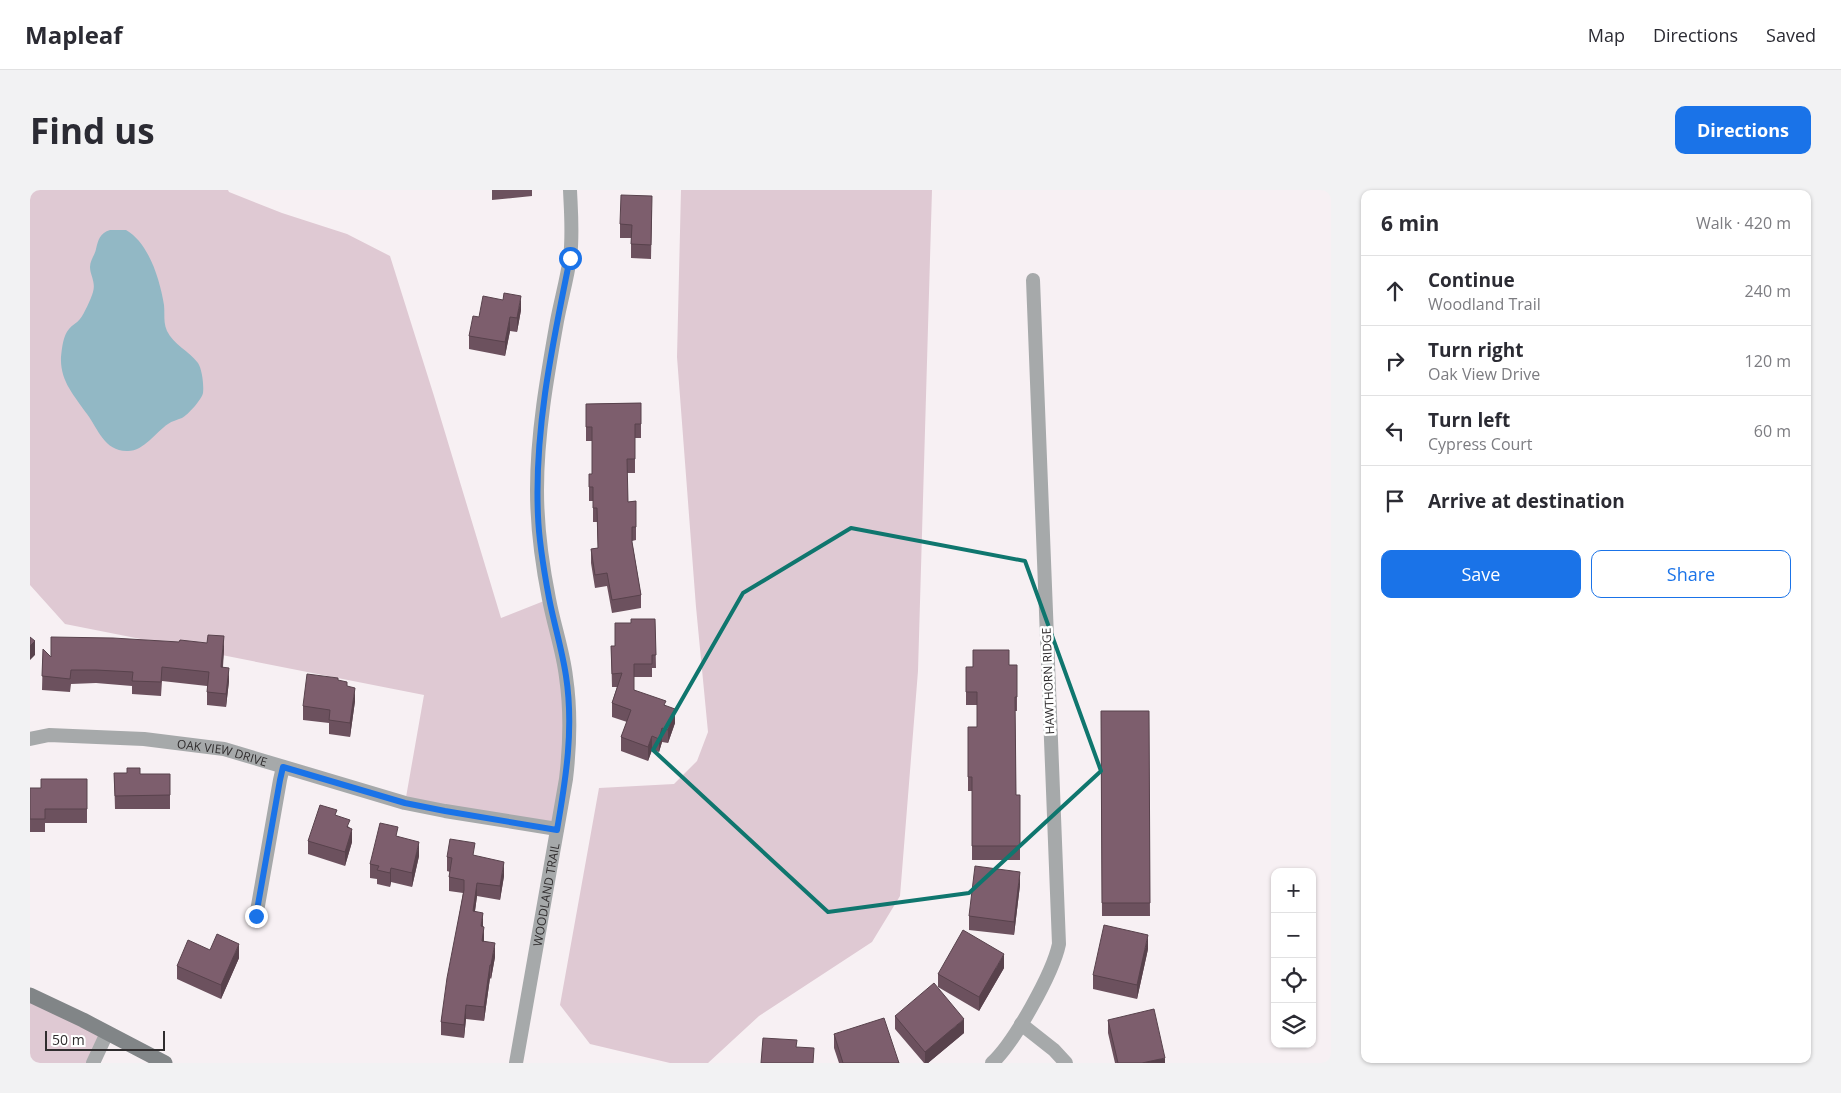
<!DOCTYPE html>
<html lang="en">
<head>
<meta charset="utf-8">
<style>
  :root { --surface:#fff; --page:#f2f2f3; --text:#2b2b33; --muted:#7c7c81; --line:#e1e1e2; --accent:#1a73e8 }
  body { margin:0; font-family:"Open Sans",sans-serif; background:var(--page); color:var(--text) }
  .controls { position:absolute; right:15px; bottom:15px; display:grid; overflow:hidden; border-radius:10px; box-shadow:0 1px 4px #0004 }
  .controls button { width:45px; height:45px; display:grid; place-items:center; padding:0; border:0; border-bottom:1px solid var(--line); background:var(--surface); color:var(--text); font:25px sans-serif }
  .scale { position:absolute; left:15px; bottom:12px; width:120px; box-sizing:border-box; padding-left:5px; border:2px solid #302d2e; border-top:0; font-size:14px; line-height:18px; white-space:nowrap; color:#302d2e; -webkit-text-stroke:4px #fff; paint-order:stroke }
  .stop { position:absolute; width:15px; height:15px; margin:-11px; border:4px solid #1a73e8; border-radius:50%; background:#fff }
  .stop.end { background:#1a73e8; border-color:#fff; box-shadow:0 1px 5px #0008 }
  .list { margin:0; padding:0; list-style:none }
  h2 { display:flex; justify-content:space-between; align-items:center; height:65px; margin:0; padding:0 20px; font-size:21px }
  h2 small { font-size:16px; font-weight:400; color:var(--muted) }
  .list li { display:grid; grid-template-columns:32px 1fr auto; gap:15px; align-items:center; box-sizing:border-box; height:70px; padding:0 20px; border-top:1px solid var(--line) }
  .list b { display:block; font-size:19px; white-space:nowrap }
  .list p { margin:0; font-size:16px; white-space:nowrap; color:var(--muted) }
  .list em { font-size:16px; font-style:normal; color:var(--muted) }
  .actions { display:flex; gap:10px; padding:15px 20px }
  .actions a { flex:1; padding:11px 0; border:1px solid var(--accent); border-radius:10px; text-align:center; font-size:18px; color:var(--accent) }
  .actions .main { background:var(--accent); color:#fff }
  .icon { flex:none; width:28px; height:28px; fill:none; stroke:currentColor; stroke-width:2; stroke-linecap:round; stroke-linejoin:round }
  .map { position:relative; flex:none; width:1301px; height:873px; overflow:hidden; border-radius:10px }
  header { display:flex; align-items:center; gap:30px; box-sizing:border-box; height:70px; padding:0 25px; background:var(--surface); border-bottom:1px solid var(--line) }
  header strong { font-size:24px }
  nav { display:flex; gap:28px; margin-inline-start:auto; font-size:18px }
  .intro { display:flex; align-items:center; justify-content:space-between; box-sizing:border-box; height:120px; padding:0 30px }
  h1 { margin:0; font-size:35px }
  .button { padding:12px 22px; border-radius:10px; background:var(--accent); color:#fff; font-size:18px; font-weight:700 }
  main { display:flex; gap:30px; padding:0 30px }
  aside { flex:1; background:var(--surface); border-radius:10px; box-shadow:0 1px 4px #0004 }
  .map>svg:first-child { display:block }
  .green { fill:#dfc9d3 }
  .water { fill:#92b8c5 }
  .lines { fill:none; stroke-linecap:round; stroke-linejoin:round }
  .street { stroke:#a6a9aa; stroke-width:14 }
  .secondary { stroke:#818587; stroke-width:15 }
  .wall { fill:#6c515e }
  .shaded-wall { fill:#58424c }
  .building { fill:#7d5e6d; stroke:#58424c }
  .route { stroke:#1a73e8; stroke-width:6 }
  .marked { fill:none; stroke:#0f766e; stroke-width:4; stroke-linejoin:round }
  .labels { text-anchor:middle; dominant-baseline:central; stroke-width:5; stroke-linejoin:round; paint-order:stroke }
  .street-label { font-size:12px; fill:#302d2e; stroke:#fff }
</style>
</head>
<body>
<header>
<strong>Mapleaf</strong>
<nav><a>Map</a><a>Directions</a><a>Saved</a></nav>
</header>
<div class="intro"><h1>Find us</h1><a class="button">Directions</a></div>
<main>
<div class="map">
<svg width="1301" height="873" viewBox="0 0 1301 873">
  <rect width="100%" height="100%" fill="#f7f0f3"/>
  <!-- green -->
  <path class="green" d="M 0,0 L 198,0 L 199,2 L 252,23 L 317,44 L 360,66 L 404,206 L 471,428 L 519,409 L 540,538 L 527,639 L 375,613 L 394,505 L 35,434 L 0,395 Z
    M 651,0 L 902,0 L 888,481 L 870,706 L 842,752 L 729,826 L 678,873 L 640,873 L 560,854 L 530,815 L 569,598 L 644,594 L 667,571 L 678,542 L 666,417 L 647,167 Z
    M 0,805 L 77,843 L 63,873 L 0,873 Z"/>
  <!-- water -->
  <path class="water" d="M 80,40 L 96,40 C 119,53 130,90 134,115 C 135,124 133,132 137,141 C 143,154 159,161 168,173 C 172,179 174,195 173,203 C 172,209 158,225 152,228 C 147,230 142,231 138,234 C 126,242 114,261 98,261 C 75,262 68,239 57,224 C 44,205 30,191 31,167 C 32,158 33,146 39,139 C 42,135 47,133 50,129 C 54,124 61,109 63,102 C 66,92 60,85 60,77 C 60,70 65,65 66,59 C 68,50 70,43 80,40 Z"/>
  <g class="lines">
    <!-- street -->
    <g class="street">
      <path id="s1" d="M 0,549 L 19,545 L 114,549 L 194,559 L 375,613 L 415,621 L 527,639"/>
      <path d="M 226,727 L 250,590 L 253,577"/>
      <path d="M 991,834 L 1024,860 L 1036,873"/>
      <path d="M 63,873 L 77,843"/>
      <path id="s2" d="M 486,873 L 536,589 C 540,555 541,521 536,487 C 533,461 524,436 519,409 C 512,374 507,337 507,300 C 507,244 517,187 527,131 C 531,110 537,89 540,68 C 543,45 541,23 540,0"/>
      <path d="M 962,873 C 984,853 1023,783 1029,754 L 1003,90"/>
    </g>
    <!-- secondary -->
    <path class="secondary" d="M 0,805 L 53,830 L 135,873"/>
  </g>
  <!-- wall -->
  <path class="wall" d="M 462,0 L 502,0 L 502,6 L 462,10 Z
    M 622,20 L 621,69 L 601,68 L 601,48 L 590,48 L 590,34 Z
    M 491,120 L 487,142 L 480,141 L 475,166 L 439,159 L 439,146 L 449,127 Z
    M 611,213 L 611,248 L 605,248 L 605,283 L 597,283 L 598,312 L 606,311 L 606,350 L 602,351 L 611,405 L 611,418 L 582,423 L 577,396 L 565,398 L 561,373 L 561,359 L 568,358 L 567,332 L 563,332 L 563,311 L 559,311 L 559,284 L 562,284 L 562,251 L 556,251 L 556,214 Z
    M 625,429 L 626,478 L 622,478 L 622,487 L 604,487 L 604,500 L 636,516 L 645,533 L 638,553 L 632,552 L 629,562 L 622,560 L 618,571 L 591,561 L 591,547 L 597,532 L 582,527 L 582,513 L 587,497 L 582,497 L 581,456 L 585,456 L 601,433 Z
    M 13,459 L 21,467 L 194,460 L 193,477 L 199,491 L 196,517 L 177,515 L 177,496 L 132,491 L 131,506 L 102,504 L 102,496 L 66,493 L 41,494 L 40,502 L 12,500 Z
    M 987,475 L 987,521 L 985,521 L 986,605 L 990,605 L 990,670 L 942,670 L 942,601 L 938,601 L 938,537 L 947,537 L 947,515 L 936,515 L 936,477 Z
    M 308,490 L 317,497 L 325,511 L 320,547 L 299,544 L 299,533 L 273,530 L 273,516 Z
    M 1071,521 L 1119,521 L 1120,726 L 1072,726 Z
    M 84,583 L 97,583 L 110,584 L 140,584 L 140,619 L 85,619 Z
    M 57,589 L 57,633 L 15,633 L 15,642 L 0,642 L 0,598 L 11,598 Z
    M 307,626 L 320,638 L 322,652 L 315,676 L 278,664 L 278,651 Z
    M 368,646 L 389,666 L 382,697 L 361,692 L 360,697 L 347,694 L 347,689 L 340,688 L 340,674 Z
    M 445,666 L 474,686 L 470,710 L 447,706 L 445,721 L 453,737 L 454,751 L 465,767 L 461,789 L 460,788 L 454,831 L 436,829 L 434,848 L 411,845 L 411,832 L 433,703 L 419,701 L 419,687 L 420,682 L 417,681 L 417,667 Z
    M 990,695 L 984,745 L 939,740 L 939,726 Z
    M 1118,759 L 1107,809 L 1063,799 L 1063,785 Z
    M 180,760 L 209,768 L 191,809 L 147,789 L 147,776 Z
    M 974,778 L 949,821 L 908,797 L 908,784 Z
    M 865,826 L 934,843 L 898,873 L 894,873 L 865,839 Z
    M 1078,830 L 1135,873 L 1085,873 L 1078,843 Z
    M 804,844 L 869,873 L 809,873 L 804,858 Z"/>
  <!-- shaded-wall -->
  <path class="shaded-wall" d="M 491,106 L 491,120 L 487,142 L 487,128 Z
    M 480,127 L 480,141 L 475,166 L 475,152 Z
    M 194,446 L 194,460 L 191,491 L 191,477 Z
    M 5,451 L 5,465 L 0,470 L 0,456 Z
    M 199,478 L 199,491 L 196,517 L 196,504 Z
    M 325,498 L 325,511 L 320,547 L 320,533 Z
    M 645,519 L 645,533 L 638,553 L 638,540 Z
    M 632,538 L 632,552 L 629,562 L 629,549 Z
    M 622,546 L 622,560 L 618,571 L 618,557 Z
    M 322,639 L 322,652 L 315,676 L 315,662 Z
    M 389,652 L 389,666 L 382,697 L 382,683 Z
    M 474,672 L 474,686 L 470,710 L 470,696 Z
    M 361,678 L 361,692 L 360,697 L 360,683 Z
    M 990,682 L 990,695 L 984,745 L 984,732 Z
    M 447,693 L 447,706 L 443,735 L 443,721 Z
    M 453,723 L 453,737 L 451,736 Z
    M 454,737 L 454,750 L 452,764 L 452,751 Z
    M 1118,745 L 1118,759 L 1107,809 L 1107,795 Z
    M 465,753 L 465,767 L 461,789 L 461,775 Z
    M 209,754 L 209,768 L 191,809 L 191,795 Z
    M 974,764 L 974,778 L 949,821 L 949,807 Z
    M 460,775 L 460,788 L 454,831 L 454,817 Z
    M 436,815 L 436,829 L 434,848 L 434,835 Z
    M 934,829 L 934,843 L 898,873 L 895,873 L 895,862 Z
    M 1135,868 L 1135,873 L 1112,873 Z"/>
  <!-- building -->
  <path class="building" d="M 591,5 L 622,6 L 621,55 L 601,54 L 602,35 L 590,34 Z
    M 474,103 L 491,106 L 487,128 L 480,127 L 475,152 L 439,146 L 443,126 L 449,127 L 453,106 L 473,110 Z
    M 611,213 L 611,234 L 605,234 L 605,269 L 597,269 L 598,312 L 606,311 L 606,337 L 602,337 L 602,352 L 611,405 L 582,410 L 577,383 L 565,385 L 561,359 L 568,358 L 567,318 L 563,318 L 563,297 L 559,297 L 559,284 L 562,284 L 562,237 L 556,237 L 556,214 Z
    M 601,429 L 625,429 L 626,465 L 622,465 L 622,474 L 604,474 L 604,500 L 636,511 L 634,515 L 645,519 L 638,540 L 632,538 L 629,549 L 622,546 L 618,557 L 591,547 L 601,520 L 582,513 L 592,483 L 582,484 L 581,456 L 585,456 L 585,433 L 601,433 Z
    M 178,445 L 194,446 L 191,477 L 199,478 L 196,504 L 177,502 L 179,482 L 132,477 L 131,492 L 102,491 L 103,482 L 66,480 L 41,480 L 40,489 L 12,486 L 13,459 L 21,467 L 21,447 L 83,448 L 149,452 L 150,450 L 177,453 Z
    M 0,447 L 5,451 L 0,456 Z
    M 943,460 L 979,460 L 979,475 L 987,475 L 987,507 L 985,507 L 986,605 L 990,605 L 990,656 L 942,656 L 942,587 L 938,587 L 938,537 L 947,537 L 947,502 L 936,502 L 936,477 L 943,477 Z
    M 277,484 L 308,488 L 308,490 L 317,492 L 317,496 L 325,498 L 320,533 L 299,530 L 300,520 L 273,516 Z
    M 1071,521 L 1119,521 L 1120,713 L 1072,713 Z
    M 97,578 L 110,578 L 110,584 L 140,584 L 140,605 L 85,606 L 84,583 L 97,583 Z
    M 11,589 L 57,589 L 57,619 L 15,619 L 15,629 L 0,629 L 0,598 L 11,598 Z
    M 290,615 L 307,620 L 305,625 L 320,630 L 317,637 L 322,639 L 315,662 L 278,651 Z
    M 350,633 L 368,637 L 366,646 L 389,652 L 382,683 L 361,678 L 360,683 L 347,680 L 349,676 L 340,674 Z
    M 420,649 L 445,653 L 443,665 L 474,672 L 470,696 L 447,693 L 443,721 L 453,723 L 451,736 L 454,737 L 452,751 L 465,753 L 461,775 L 460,775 L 454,817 L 436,815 L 434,835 L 411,832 L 417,788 L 434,700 L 434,690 L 419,687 L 422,668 L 417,667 Z
    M 945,676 L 990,682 L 984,732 L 939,726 Z
    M 1074,735 L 1118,745 L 1107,795 L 1063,785 Z
    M 933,740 L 974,764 L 949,807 L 908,784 Z
    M 187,744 L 209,754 L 191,795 L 147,776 L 158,750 L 180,760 Z
    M 904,793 L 934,829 L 895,862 L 865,826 Z
    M 1124,819 L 1135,868 L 1112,873 L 1088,873 L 1078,830 Z
    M 854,828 L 869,873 L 813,873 L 804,844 Z
    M 733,848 L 767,850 L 766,857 L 784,858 L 783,873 L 731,873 Z"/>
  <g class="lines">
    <!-- route -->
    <path class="route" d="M 226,726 L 250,590 L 253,577 L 375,613 L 415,621 L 527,640 C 536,588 544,538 536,486 C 532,459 524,434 519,408 C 514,381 509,354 508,326 C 504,239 523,152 540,68"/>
  </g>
  <!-- marked area -->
  <path class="marked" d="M 821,338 L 995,371 L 1071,581 L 939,703 L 798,722 L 623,560 L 713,403 Z"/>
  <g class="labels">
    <!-- street labels -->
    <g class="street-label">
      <text transform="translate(1018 491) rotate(-92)">HAWTHORN RIDGE</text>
      <text stroke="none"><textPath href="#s1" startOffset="194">OAK VIEW DRIVE</textPath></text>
      <text stroke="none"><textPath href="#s2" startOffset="171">WOODLAND TRAIL</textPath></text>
    </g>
  </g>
</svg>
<div class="controls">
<button>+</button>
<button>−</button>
<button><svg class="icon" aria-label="locate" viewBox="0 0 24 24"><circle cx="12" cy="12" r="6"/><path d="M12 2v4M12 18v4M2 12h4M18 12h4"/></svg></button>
<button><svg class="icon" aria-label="layers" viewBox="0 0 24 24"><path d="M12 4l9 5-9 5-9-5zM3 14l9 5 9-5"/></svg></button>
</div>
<div class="scale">50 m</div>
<div class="stop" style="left:540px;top:68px"></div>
<div class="stop end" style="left:226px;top:726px"></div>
</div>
<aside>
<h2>6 min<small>Walk · 420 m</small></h2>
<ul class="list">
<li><svg class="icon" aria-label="ahead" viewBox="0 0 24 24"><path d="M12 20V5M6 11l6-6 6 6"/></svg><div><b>Continue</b><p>Woodland Trail</p></div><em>240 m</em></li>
<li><svg class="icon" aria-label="right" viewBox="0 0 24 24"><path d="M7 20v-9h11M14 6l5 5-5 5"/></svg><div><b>Turn right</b><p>Oak View Drive</p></div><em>120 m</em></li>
<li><svg class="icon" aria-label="left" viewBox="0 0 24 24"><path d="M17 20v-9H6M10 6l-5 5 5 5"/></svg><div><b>Turn left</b><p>Cypress Court</p></div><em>60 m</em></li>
<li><svg class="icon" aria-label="arrive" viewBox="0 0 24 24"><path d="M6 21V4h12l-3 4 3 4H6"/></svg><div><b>Arrive at destination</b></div></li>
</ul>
<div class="actions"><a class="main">Save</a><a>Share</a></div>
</aside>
</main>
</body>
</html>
